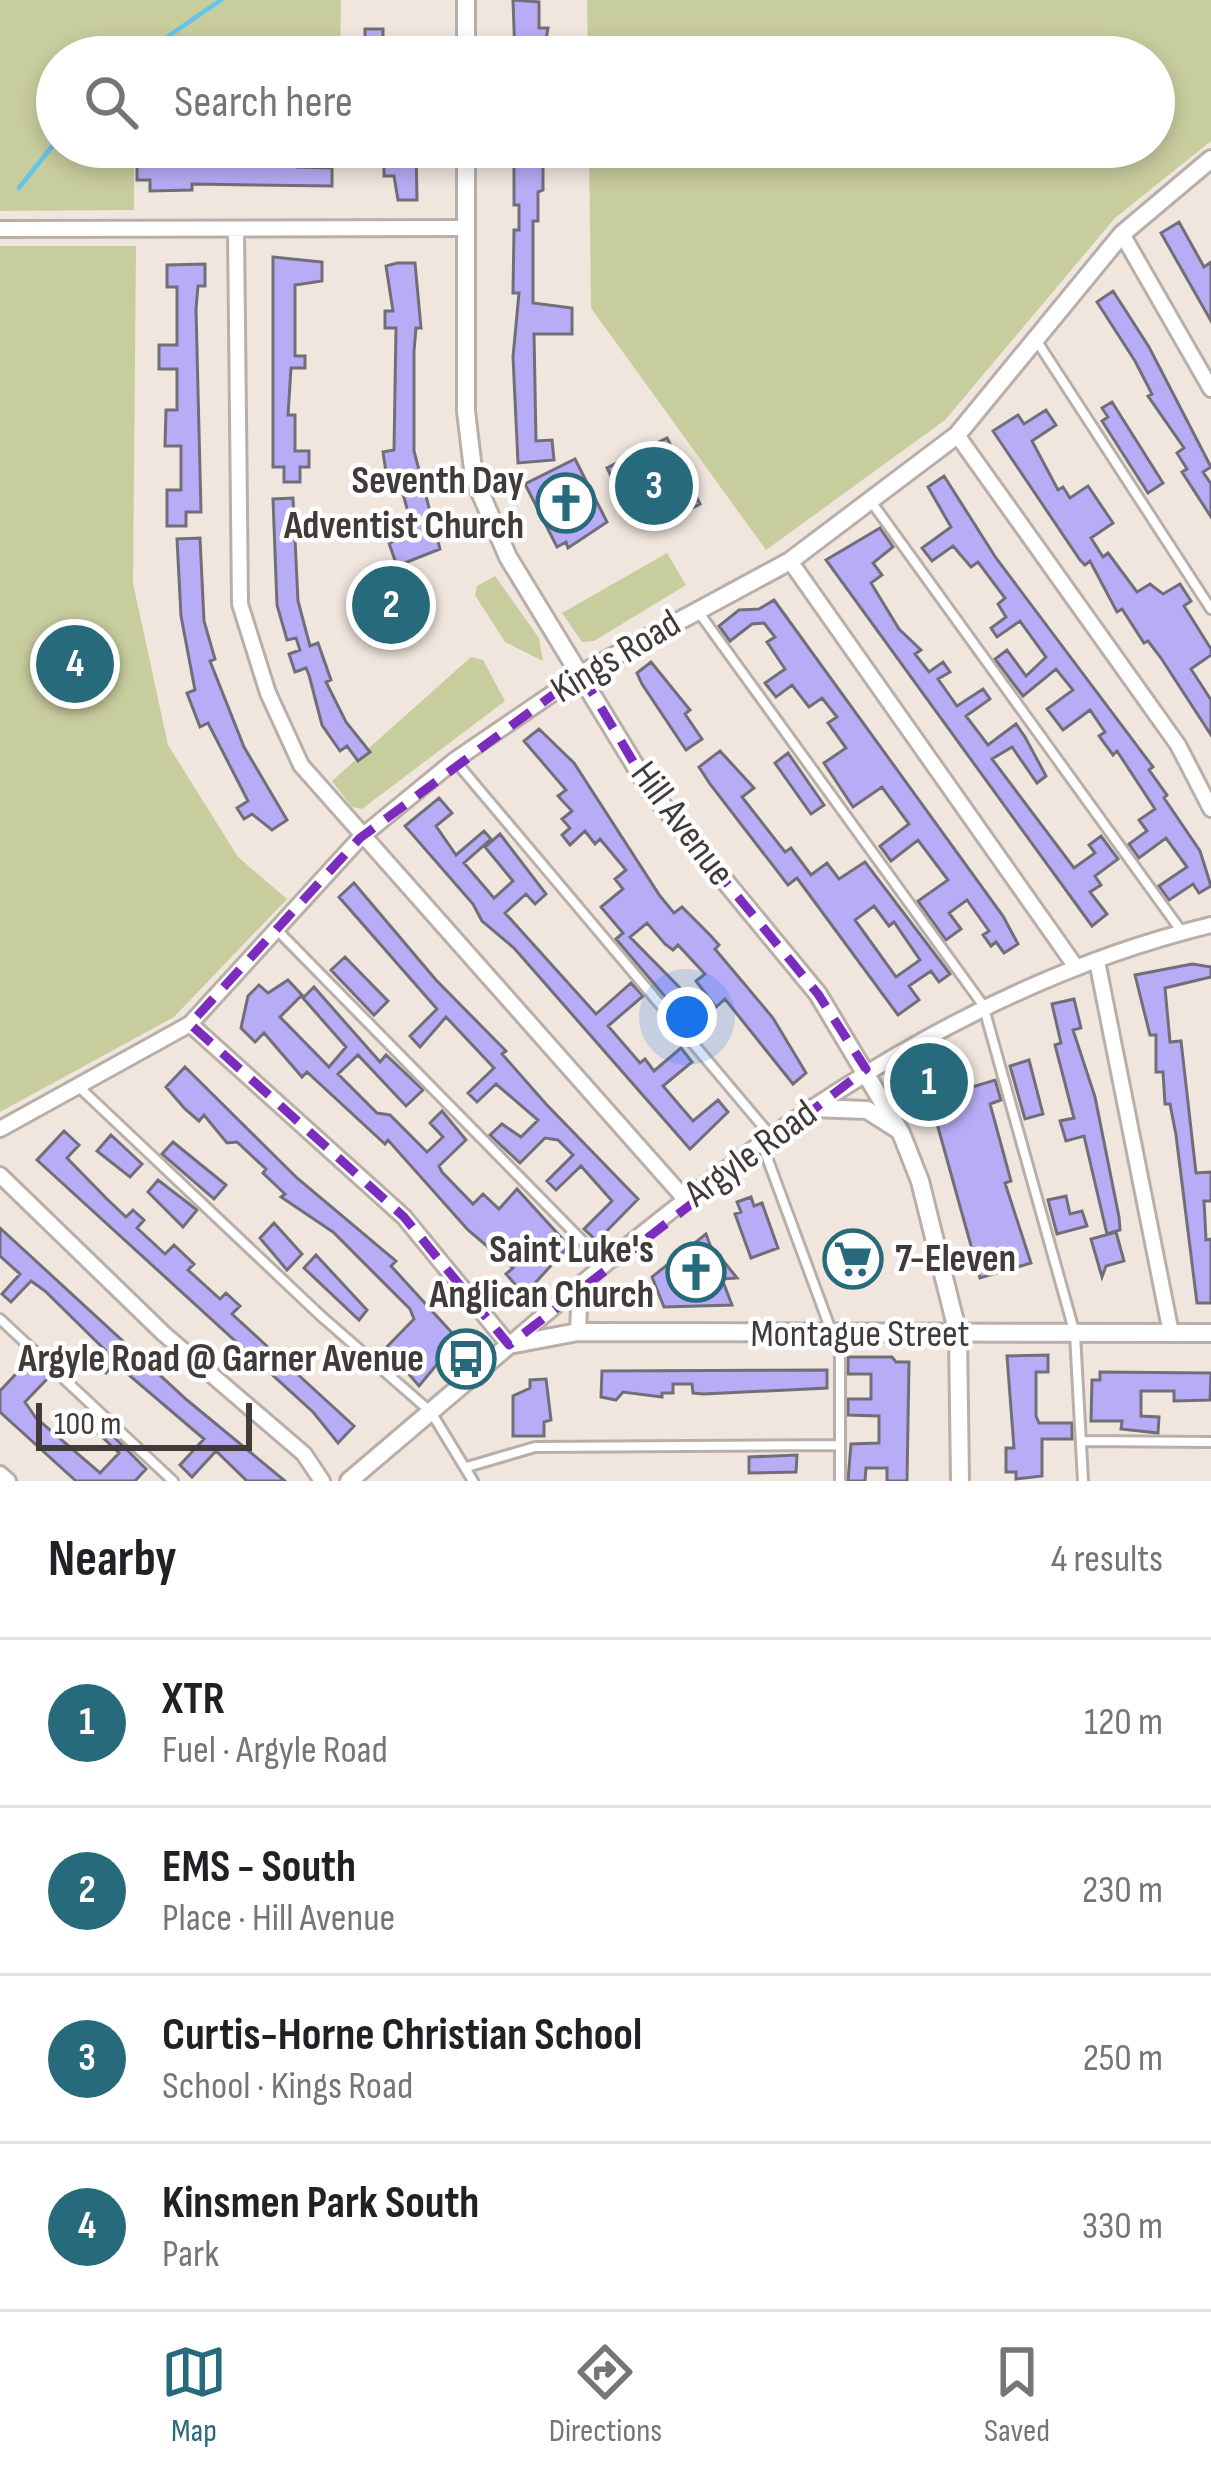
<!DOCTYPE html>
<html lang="en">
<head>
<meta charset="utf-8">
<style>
  :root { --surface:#fff; --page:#f2f2f2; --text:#202124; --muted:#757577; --line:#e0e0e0; --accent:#266a7b }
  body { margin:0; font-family:"Sofia Sans Condensed",sans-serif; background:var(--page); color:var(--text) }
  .scale { position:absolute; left:36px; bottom:30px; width:216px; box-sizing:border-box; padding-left:12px; border:6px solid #403b39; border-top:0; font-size:33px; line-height:42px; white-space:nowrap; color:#403b39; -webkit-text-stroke:9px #fff; paint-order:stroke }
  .you { position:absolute; left:687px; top:1017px; width:42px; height:42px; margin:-30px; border:9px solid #fff; border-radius:50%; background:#1a73e8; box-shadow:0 0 0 18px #1a73e833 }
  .badge { display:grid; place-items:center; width:78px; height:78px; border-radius:50%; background:var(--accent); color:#fff; font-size:39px; font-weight:700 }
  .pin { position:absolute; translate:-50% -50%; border:6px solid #fff; box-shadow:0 3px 12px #0006 }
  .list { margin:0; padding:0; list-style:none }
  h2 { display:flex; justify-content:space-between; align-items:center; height:156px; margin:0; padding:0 48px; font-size:51px }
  h2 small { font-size:39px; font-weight:400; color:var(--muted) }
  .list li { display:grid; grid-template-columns:78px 1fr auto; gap:36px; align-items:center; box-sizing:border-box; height:168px; padding:0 48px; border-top:3px solid var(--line) }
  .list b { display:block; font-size:45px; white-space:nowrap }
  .list p { margin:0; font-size:39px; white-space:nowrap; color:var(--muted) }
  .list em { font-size:39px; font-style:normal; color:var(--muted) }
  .icon { flex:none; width:66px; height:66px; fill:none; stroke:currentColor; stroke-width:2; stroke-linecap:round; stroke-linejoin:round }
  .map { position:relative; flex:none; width:1211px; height:1481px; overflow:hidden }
  .search { position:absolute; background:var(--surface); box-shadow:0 6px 18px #0003; left:36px; right:36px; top:36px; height:132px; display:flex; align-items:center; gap:30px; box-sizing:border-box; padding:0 42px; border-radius:66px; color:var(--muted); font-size:45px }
  .sheet { height:828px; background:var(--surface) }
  nav { display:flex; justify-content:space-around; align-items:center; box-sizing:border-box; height:168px; border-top:3px solid var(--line); background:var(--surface); font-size:33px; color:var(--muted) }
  nav a { display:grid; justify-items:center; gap:6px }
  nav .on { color:var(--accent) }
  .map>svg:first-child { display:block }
  .green { fill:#c8cd9e }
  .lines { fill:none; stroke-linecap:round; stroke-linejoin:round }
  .stream { stroke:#65c4ec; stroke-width:4.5 }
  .building { fill:#b8acf7; stroke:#706f79; stroke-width:3; fill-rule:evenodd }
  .service-casing { stroke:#b9afa8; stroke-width:14 }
  .minor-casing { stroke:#b9afa8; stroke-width:20 }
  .tertiary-casing { stroke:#b9afa8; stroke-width:22 }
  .service { stroke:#fff; stroke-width:8 }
  .minor { stroke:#fff; stroke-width:14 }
  .tertiary { stroke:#fff; stroke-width:16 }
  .marked { fill:none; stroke:#7b2cbf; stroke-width:9; stroke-dasharray:24 15; stroke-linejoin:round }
  .labels { text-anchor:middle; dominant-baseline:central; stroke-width:9; stroke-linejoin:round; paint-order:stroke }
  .poi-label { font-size:39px; font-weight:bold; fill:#403b39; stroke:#fff; text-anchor:end }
  .street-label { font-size:39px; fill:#403b39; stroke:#fff }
</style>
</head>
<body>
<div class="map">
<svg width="1211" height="1481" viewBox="0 0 1211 1481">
  <rect width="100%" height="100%" fill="#f0e6de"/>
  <!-- green -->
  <path class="green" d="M 0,0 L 341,0 L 340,57 L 57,57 L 57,147 L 134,147 L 134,210 L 0,211 Z
    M 587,0 L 1211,0 L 1211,141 L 1115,218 L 945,420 L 766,550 L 591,308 L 589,147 L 1154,147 L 1154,57 L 588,57 Z
    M 0,246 L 136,246 L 133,583 L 168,745 L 238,857 L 287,899 L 174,1017 L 0,1112 Z
    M 667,553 L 686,585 L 594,641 L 582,642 L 562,613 Z
    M 495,576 L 539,638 L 543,661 L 505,642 L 475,595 L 477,586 Z
    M 471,657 L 483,660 L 505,701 L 362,809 L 352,807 L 332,781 Z"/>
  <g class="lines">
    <!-- stream -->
    <path class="stream" d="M 138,57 L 221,0
      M 19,188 L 57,140"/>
  </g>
  <!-- building -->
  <path class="building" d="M 513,0 L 539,2 L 539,28 L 548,28 L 543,57 L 515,57 Z
    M 365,29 L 383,29 L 383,46 L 402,46 L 402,57 L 365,57 Z
    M 150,147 L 175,147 L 175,155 L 216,155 L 216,166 L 260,165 L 264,151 L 297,151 L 297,167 L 332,168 L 332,186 L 192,184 L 192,190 L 150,191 L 150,180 L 137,180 L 137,155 L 150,155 Z
    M 393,147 L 416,147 L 417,200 L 398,200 L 394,176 L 384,176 L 384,163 L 393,164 Z
    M 514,147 L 543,147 L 543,190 L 538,192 L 538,221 L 533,221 L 533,303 L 572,308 L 572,334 L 534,334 L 536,441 L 552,440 L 554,460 L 518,463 L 513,357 L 519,293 L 513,293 L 514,230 L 519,230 L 519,205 L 514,205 Z
    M 1179,222 L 1204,267 L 1211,262 L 1211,321 L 1161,233 Z
    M 273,257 L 322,262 L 322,281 L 295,285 L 295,356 L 305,356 L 305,368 L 291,368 L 288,415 L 295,415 L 295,451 L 309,451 L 309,467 L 300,467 L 300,482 L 284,482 L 284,467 L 273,467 Z
    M 397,263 L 415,263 L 421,328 L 416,328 L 414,351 L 414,451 L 440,549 L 397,566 L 389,543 L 414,533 L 401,487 L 380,490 L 377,473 L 386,472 L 383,452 L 394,450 L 396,328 L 385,328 L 385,311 L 393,311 L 386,266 Z
    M 205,264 L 205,286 L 198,286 L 196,309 L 201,512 L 186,512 L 186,526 L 167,526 L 167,490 L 181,490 L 181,446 L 165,446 L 166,410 L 177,410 L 177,369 L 159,369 L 159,345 L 177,345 L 177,287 L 167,287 L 167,265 Z
    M 1113,291 L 1149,347 L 1211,467 L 1203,472 L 1211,484 L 1211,517 L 1182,472 L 1187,469 L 1177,453 L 1184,448 L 1148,396 L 1152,394 L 1135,361 L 1097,302 Z
    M 1112,402 L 1163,483 L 1148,493 L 1102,421 L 1108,417 L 1102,408 Z
    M 1046,410 L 1056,425 L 1032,441 L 1058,490 L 1063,487 L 1070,498 L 1088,486 L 1113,523 L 1091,538 L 1103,557 L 1108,553 L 1137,592 L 1150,584 L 1163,594 L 1180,584 L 1191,601 L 1184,606 L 1211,649 L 1211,655 L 1191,669 L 1211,700 L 1211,735 L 1161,658 L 1148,641 L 1144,643 L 1122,609 L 1117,612 L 1090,561 L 1085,565 L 1080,560 L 993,431 L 1018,415 L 1024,424 Z
    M 667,438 L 700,504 L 664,522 L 657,508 L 633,520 L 607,468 Z
    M 575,459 L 607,522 L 568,548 L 566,542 L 557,547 L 525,484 Z
    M 944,476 L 996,558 L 1153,767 L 1149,770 L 1167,795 L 1164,798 L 1200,851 L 1211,886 L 1199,893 L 1193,884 L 1169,900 L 1159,886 L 1187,867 L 1166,838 L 1139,858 L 1129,844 L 1147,831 L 1139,820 L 1155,809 L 1117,751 L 1113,755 L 1099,736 L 1105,732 L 1090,710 L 1063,730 L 1047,709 L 1073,690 L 1056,669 L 1023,696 L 995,659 L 1007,650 L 1026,676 L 1046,657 L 1020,621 L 997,637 L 991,628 L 1006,617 L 998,604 L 1005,598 L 978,562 L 971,567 L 953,546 L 932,561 L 922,548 L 951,527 L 928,487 Z
    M 293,498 L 298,601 L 310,646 L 318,643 L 331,680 L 326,682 L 346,722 L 370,752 L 358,761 L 347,746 L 340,751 L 322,725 L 309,675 L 306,668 L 295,672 L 289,654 L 300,650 L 296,638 L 287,640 L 277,605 L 273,499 Z
    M 880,528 L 893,547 L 873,563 L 882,575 L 871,583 L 899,629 L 921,650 L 915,654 L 929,672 L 943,662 L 950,672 L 938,679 L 957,706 L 983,689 L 990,699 L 966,716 L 988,745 L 1016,724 L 1025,737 L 1046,776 L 1037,783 L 1012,747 L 992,759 L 1074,868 L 1095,853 L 1089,845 L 1101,836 L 1118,859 L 1095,876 L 1101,885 L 1090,892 L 1107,914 L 1092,926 L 826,560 Z
    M 200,538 L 204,621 L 215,659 L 210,661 L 244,747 L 287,820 L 272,830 L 252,814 L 244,819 L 237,808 L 248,801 L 208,723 L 200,727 L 187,693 L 195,690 L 181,616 L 177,539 Z
    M 405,572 L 425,616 L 378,638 L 358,594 Z
    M 774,600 L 1003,916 L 1018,944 L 1004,953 L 996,942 L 991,946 L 983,935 L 989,931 L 967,900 L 949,913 L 961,929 L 946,940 L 918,901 L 948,880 L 918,840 L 891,861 L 880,846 L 909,824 L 882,787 L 853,807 L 824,763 L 846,748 L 828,723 L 837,717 L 822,698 L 809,707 L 792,685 L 776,697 L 765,683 L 785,669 L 767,642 L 775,637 L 764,623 L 752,624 L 730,641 L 719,626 L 739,610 L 759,609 Z
    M 651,662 L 690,710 L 685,714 L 702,739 L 686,750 L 642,684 L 637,673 Z
    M 539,729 L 574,763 L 660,896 L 674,913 L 682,907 L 710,935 L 719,945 L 715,949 L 773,1018 L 806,1073 L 793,1084 L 725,999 L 716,1007 L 696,981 L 705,974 L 678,945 L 673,950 L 665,944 L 647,923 L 630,937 L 681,989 L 668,1000 L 616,939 L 623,933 L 601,907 L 623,889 L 615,879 L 626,870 L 600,839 L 595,844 L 585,831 L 570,845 L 562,835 L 570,828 L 562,819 L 572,811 L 558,796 L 566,790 L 524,741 Z
    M 720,751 L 754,788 L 742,797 L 785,852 L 791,848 L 811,875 L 827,863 L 839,879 L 865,862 L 950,974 L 939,982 L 931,971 L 909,986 L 919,1000 L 898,1015 L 797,878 L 788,885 L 710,784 L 699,767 ZM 874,906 L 889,926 L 894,922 L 920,960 L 896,977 L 855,920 Z
    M 788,753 L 824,805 L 811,814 L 775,763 Z
    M 439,798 L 452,813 L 436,826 L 456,855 L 484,831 L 491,839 L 464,863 L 494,898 L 513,881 L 485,847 L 500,834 L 546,894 L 535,904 L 526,894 L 505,913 L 596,1014 L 631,983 L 643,996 L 608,1026 L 640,1063 L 645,1059 L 654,1071 L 681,1048 L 692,1062 L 663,1086 L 693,1121 L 718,1100 L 728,1112 L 690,1149 L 514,948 L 482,921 L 473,904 L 405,826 Z
    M 354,883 L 436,980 L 506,1051 L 502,1054 L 546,1104 L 638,1199 L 597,1241 L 584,1229 L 612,1201 L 581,1166 L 556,1190 L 547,1181 L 573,1155 L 558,1140 L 545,1138 L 520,1163 L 490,1135 L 502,1124 L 521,1137 L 538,1120 L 496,1084 L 477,1102 L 468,1093 L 494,1068 L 446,1017 L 420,1047 L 410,1036 L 437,1009 L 339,897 Z
    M 345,957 L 388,1001 L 374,1015 L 331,970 Z
    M 1192,964 L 1211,967 L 1211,977 L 1165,988 L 1170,1042 L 1181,1041 L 1196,1173 L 1211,1172 L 1211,1201 L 1204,1201 L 1206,1240 L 1211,1239 L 1211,1303 L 1197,1303 L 1176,1135 L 1170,1104 L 1165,1104 L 1163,1072 L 1156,1072 L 1156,1035 L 1150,1035 L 1135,975 Z
    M 288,980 L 302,995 L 280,1017 L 329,1067 L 346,1047 L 303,998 L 314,987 L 380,1062 L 386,1055 L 423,1090 L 406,1106 L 358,1055 L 338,1074 L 377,1113 L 390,1115 L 427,1152 L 443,1137 L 430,1123 L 442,1111 L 466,1140 L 439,1166 L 442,1172 L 473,1204 L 483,1194 L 499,1209 L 517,1189 L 569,1246 L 535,1283 L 522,1292 L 506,1274 L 513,1268 L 468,1230 L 388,1140 L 385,1144 L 307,1072 L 302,1077 L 264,1033 L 255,1042 L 241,1028 L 248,996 L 259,985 L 268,993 Z
    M 1074,999 L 1081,1028 L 1073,1030 L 1095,1097 L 1119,1217 L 1120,1230 L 1107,1234 L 1084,1136 L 1066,1141 L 1060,1121 L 1074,1118 L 1055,1045 L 1061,1043 L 1052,1004 Z
    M 1029,1060 L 1043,1114 L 1025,1119 L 1010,1066 Z
    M 185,1067 L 297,1178 L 396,1261 L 391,1266 L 464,1346 L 454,1357 L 448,1351 L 419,1386 L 396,1359 L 392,1363 L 381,1353 L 414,1319 L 410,1309 L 333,1232 L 281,1197 L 285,1194 L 263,1173 L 266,1169 L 237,1142 L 227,1143 L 204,1115 L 199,1121 L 185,1109 L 166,1087 Z
    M 995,1080 L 1001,1100 L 990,1104 L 1011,1181 L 1005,1183 L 1031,1263 L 980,1278 L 936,1120 L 955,1115 L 949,1094 Z
    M 64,1131 L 79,1145 L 67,1158 L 107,1199 L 126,1217 L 133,1210 L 144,1220 L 137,1228 L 165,1254 L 174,1245 L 194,1264 L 188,1270 L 220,1299 L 226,1293 L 240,1306 L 232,1314 L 354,1426 L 338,1443 L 313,1412 L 37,1160 Z
    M 111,1135 L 142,1164 L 130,1177 L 97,1151 Z
    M 173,1142 L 226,1185 L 214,1199 L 162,1154 Z
    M 158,1180 L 197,1210 L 183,1227 L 148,1192 Z
    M 1066,1196 L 1070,1214 L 1082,1211 L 1087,1226 L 1057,1234 L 1048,1200 Z
    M 751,1197 L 754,1206 L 762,1203 L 778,1248 L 751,1258 L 735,1214 L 741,1212 L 737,1202 Z
    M 274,1223 L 302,1254 L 287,1270 L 260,1238 Z
    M 0,1228 L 187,1400 L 285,1481 L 247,1481 L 216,1451 L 192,1477 L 180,1465 L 204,1439 L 115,1363 L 106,1373 L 93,1362 L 105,1350 L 45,1291 L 31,1281 L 11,1302 L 2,1294 L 20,1274 L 0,1256 Z
    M 1116,1232 L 1124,1261 L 1106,1266 L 1102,1277 L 1091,1239 Z
    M 706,1234 L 716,1261 L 721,1258 L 737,1278 L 722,1279 L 732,1305 L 664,1307 L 652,1277 Z
    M 829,1247 L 876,1247 L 877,1271 L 830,1271 Z
    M 316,1255 L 367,1310 L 359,1320 L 304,1268 Z
    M 1048,1355 L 1048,1372 L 1036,1372 L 1036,1416 L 1039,1423 L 1072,1423 L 1072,1439 L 1042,1439 L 1042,1476 L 1016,1479 L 1016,1472 L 1006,1472 L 1006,1448 L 1014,1448 L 1007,1356 Z
    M 848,1357 L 892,1357 L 896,1362 L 909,1362 L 907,1481 L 887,1481 L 887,1468 L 866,1468 L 865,1481 L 848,1481 L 851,1444 L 879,1443 L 879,1416 L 848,1415 L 848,1399 L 871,1399 L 871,1374 L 848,1374 Z
    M 29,1360 L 48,1378 L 25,1402 L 36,1418 L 100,1473 L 119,1453 L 99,1434 L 105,1428 L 146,1469 L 135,1481 L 76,1481 L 0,1412 L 0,1391 Z
    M 827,1370 L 827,1388 L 704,1394 L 693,1393 L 692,1384 L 673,1384 L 673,1393 L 662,1393 L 662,1397 L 623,1392 L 616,1400 L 601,1397 L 602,1371 Z
    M 1100,1372 L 1211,1373 L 1210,1400 L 1174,1401 L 1174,1391 L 1141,1391 L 1141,1416 L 1159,1417 L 1158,1433 L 1121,1429 L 1122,1421 L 1091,1421 L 1092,1380 L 1100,1380 Z
    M 546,1379 L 551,1420 L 544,1422 L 544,1436 L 513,1436 L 513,1396 L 530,1388 L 530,1380 Z
    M 797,1455 L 796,1472 L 749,1473 L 749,1457 Z"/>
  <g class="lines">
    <defs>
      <path id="service" d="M 1038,343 L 1211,609
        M 870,500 L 1182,932
        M 697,610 L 983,1005 L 1075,1334 L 1083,1481
        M 456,762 L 771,1136
        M 278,931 L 605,1264
        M 79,1087 L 321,1316 L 431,1412 L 473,1481
        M 762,1144 L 832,1333
        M 0,1319 L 173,1481
        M 1083,1441 L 1211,1442
        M 467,1467 L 535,1447 L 840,1445
        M 840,1481 L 840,1335"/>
      <path id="minor" d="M 0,229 L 466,228
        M 236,230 L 240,604 L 268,693 L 301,765 L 686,1200
        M 1122,234 L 1211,389
        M 957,435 L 1178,745 L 1211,809
        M 790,561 L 1076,967
        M 1097,961 L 1171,1333
        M 190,1024 L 404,1217 L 509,1345 C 719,1165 938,991 1211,925
        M 0,1129 L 190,1024 L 360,838 L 455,760 L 581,674
        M 0,1175 L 164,1334 L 304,1454 L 322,1481
        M 578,1332 L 580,1284
        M 0,1474 L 8,1481"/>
      <path id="tertiary" d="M 466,57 L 466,0
        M 466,147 L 466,411 L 474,478 L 508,557 L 650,790 L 818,994 L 901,1133 L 920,1181 L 958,1334 L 960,1481
        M 581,674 L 790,561 L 957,435 L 1122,234 L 1211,159
        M 813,1108 L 867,1110 L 897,1129
        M 349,1481 L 509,1345 L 578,1332 L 1211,1333"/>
    </defs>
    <!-- service casing -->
    <use href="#service" class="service-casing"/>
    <!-- minor casing -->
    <use href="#minor" class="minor-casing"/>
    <!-- tertiary casing -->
    <use href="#tertiary" class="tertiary-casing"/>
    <!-- service -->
    <use href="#service" class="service"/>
    <!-- minor -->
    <use href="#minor" class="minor"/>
    <!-- tertiary -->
    <use href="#tertiary" class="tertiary"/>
  </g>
  <!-- marked area -->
  <path class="marked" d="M 581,674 L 650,790 L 818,994 L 866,1069 L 509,1345 L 404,1217 L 190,1024 L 360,838 Z"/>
  <!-- icons -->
  <defs>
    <symbol id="church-ring" viewBox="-11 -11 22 22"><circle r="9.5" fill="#fff" stroke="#266a7b" stroke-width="1.5"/><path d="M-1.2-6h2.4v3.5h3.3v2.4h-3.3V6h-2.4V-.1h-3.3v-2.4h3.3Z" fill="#266a7b"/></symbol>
    <symbol id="supermarket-ring" viewBox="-11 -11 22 22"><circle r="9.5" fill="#fff" stroke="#266a7b" stroke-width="1.5"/><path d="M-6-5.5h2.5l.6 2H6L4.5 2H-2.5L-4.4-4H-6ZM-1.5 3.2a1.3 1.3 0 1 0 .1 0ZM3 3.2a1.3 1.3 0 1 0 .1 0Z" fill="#266a7b"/></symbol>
    <symbol id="bus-ring" viewBox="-11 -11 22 22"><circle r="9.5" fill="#fff" stroke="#266a7b" stroke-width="1.5"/><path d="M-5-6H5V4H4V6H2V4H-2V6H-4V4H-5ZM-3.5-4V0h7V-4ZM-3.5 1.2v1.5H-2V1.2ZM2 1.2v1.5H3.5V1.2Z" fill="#266a7b"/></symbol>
  </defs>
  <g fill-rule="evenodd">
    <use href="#church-ring" x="533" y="470" width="66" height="66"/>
    <use href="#supermarket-ring" x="820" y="1226" width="66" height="66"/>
    <use href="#church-ring" x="663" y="1239" width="66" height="66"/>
    <use href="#bus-ring" x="433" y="1326" width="66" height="66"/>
  </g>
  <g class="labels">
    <!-- poi labels -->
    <g class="poi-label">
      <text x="524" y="481">Seventh Day<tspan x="524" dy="45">Adventist Church</tspan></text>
      <text x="654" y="1250">Saint Luke's<tspan x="654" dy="45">Anglican Church</tspan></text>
      <text x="895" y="1259" text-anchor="start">7-Eleven</text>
      <text x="424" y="1359">Argyle Road @ Garner Avenue</text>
    </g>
    <!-- street labels -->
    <g class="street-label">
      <text transform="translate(616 657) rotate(-31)">Kings Road</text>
      <text transform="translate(682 824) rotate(53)">Hill Avenue</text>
      <text transform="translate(751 1154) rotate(-36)">Argyle Road</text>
      <text x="860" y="1334">Montague Street</text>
    </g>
  </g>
</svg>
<div class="scale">100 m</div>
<div class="you"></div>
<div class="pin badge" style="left:929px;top:1082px">1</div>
<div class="pin badge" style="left:391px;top:605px">2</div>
<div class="pin badge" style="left:654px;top:486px">3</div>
<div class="pin badge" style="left:75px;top:664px">4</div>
<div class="search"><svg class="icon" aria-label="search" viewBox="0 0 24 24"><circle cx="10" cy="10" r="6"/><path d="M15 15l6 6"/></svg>Search here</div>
</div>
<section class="sheet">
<h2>Nearby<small>4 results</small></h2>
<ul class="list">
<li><span class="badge">1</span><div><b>XTR</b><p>Fuel · Argyle Road</p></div><em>120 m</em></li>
<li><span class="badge">2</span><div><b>EMS - South</b><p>Place · Hill Avenue</p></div><em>230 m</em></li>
<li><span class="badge">3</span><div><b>Curtis-Horne Christian School</b><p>School · Kings Road</p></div><em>250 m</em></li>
<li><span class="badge">4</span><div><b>Kinsmen Park South</b><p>Park</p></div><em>330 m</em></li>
</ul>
</section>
<nav>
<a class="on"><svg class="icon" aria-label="map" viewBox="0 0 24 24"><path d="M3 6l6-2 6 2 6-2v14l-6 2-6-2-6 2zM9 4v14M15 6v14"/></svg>Map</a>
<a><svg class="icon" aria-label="directions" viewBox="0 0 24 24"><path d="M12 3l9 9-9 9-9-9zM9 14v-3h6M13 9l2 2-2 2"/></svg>Directions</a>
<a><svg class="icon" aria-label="saved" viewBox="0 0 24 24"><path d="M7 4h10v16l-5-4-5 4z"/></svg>Saved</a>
</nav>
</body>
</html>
